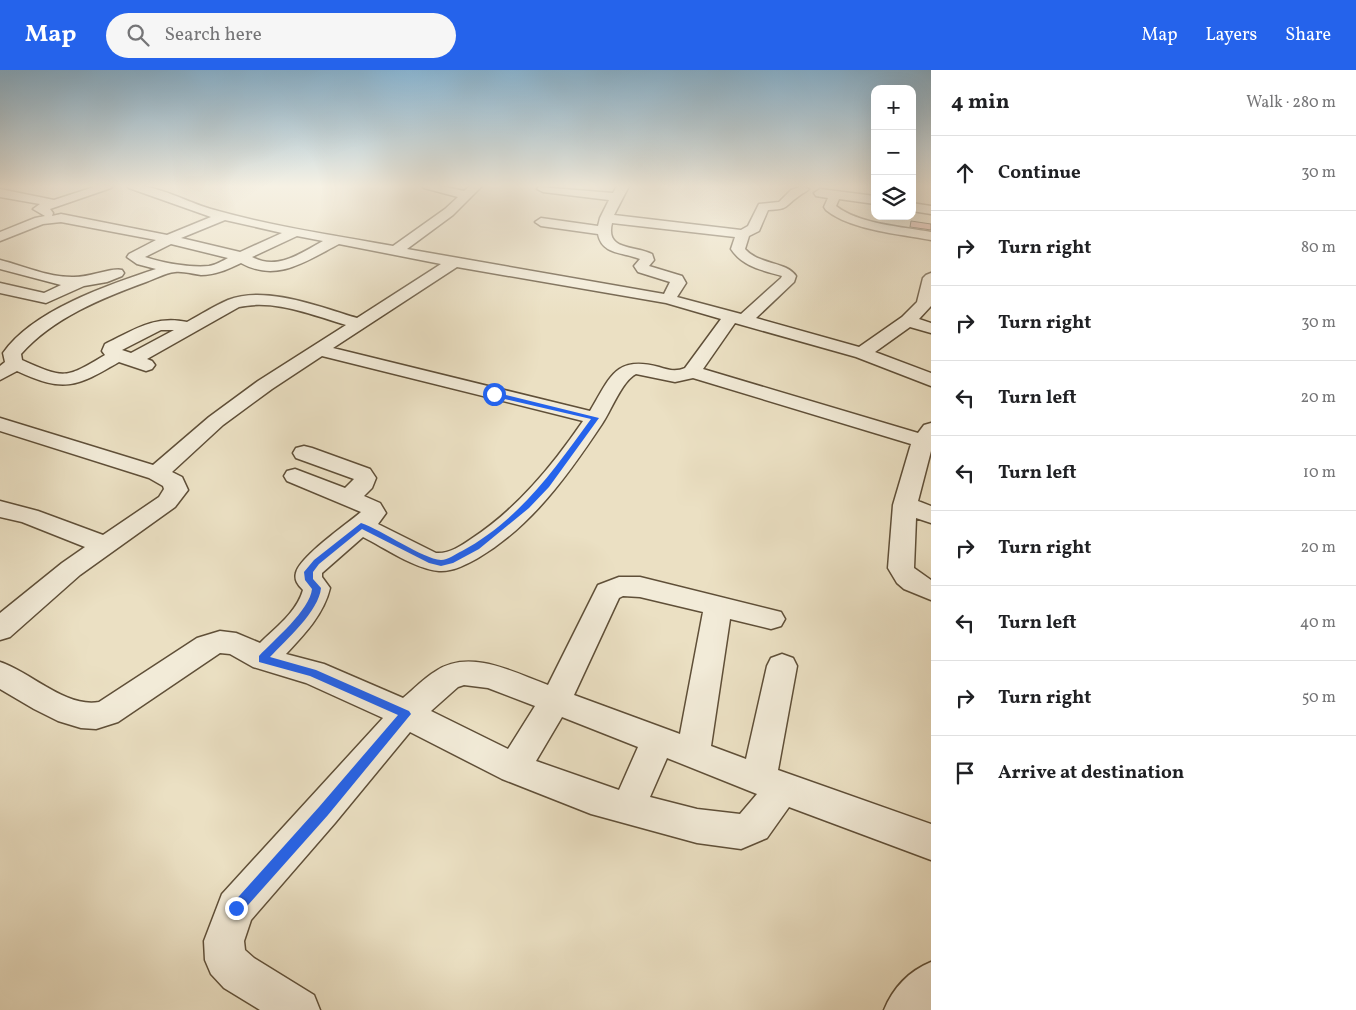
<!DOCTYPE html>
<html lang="en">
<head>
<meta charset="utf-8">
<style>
  :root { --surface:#fff; --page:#f6f6f6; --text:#202124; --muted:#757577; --line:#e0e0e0; --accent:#2563eb }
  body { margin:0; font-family:Vollkorn,serif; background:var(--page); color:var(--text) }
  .controls { position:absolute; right:15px; top:15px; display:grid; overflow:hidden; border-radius:10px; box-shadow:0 5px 20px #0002 }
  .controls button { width:45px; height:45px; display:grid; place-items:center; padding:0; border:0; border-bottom:1px solid var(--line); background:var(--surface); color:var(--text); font:25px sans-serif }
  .stop { position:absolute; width:15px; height:15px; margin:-11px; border:4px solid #2563eb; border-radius:50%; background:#fff }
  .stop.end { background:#2563eb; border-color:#fff; box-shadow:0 1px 5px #0008 }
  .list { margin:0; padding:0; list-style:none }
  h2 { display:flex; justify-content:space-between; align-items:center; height:65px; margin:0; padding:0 20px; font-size:21px }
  h2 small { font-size:16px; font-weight:400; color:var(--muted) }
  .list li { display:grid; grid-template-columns:32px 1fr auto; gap:15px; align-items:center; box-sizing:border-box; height:75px; padding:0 20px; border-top:1px solid var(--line) }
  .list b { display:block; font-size:19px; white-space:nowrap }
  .list em { font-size:16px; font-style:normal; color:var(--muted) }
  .icon { flex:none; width:28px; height:28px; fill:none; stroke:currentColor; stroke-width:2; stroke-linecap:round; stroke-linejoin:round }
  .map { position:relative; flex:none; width:931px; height:940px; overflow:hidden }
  header { display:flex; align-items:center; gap:30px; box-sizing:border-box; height:70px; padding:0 25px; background:var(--accent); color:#fff }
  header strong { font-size:24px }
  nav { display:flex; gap:28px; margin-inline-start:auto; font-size:18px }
  .search { width:350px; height:45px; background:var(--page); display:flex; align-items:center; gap:12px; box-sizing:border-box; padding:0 18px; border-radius:28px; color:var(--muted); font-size:19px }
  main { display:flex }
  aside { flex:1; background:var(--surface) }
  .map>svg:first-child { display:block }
  .building { fill:#d99d90; stroke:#301f09 }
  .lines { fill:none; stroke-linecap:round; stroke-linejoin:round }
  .minor-casing { stroke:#5f4f38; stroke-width:3 }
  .minor { fill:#f2ebd8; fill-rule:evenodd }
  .route { fill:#2563eb }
</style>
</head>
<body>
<header>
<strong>Map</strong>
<div class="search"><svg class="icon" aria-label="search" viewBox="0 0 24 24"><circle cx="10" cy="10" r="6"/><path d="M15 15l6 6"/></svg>Search here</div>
<nav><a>Map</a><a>Layers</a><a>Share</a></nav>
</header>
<main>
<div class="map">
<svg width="931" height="940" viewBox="0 0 931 940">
  <rect width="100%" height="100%" fill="#ebe0c3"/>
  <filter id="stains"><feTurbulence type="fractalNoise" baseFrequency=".004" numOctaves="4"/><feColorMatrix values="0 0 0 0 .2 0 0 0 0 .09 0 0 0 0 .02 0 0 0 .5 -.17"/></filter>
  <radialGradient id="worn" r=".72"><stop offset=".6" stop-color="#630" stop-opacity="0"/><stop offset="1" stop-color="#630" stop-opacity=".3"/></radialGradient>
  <!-- building -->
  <path class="building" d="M 911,151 L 931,154 L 931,160 L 910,157 Z"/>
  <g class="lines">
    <defs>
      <path id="minor" d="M 97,116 L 113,116 L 111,118 L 50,139 L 53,143 L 52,146 L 61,144 L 167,165 L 211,147 L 129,118 L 127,116 C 155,113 184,131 211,139 C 270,156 332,165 393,176 L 445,139 L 458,127 L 424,118 L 422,116 L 441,116 L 464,121 L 470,116 L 482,116 L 453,145 L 407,179 L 664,224 L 670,212 L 638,202 L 634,196 L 640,189 C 623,182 602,185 598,164 L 541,156 L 535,152 L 541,148 L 598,156 L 600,148 L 609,130 L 543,122 L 537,119 L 539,117 L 613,123 L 617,116 L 629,116 L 614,145 L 741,160 L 748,156 L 759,134 L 779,132 L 791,120 L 803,116 L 809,119 C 806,122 803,123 799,126 C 783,137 790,139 768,140 L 759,161 L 749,166 L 745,179 C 759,195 786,191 796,206 L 794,212 L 756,248 L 859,277 L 902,247 L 917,232 L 923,208 L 926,205 L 931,203 L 931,236 L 919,249 L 931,253 L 931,263 L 910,257 L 875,282 L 931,303 L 931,316 L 856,287 L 735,253 L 703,299 L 918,363 L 924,355 L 931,353 L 931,381 L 918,431 L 931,436 L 931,453 L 916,448 L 914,498 L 931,510 L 931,530 L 904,519 L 897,513 L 888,498 L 893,435 L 911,374 L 693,308 L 675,312 L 636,304 C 622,311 611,341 602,354 C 568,405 532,456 478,488 C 467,494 453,502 439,501 C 415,499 385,478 363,467 L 322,503 L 322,507 L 330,518 C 324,544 304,565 286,584 L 324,594 L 403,628 C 414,619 424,608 436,601 C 470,578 515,603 548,615 L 598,515 L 619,507 L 640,507 L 781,542 L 785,549 L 781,556 L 771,559 L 730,549 L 711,676 L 746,689 L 767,596 L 771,588 L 782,584 L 793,588 L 797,596 L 778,700 L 931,754 L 931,790 L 789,737 L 767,768 L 741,779 L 697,773 L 591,744 L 502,709 L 410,662 L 335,753 L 251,850 L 244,871 L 245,880 L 254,888 L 314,925 L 320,940 L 260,940 L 224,918 L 211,904 L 205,890 L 204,871 L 222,824 L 383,648 L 306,613 L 253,597 L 230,584 L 220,583 L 118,652 L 96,659 L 81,658 L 58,651 L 34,639 L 0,619 L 0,592 C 31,602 65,638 99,632 L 197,568 L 220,561 L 236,563 L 260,573 C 275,558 297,542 303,520 C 298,515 294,510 296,503 C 299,487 347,454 361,442 L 287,411 L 284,406 L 287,401 L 295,399 L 345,418 L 354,409 L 296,388 L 293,383 L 296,378 L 304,376 L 312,378 L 370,399 L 376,408 L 372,418 L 364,426 L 380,433 L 386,443 L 378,454 L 436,483 C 449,484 461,476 471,469 C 518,438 552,396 583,351 L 322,286 L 272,319 L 223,355 L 172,402 L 182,407 L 188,420 L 175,437 L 80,505 L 10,567 L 0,570 L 0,543 L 62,493 L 85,477 L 22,452 L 0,447 L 0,431 L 38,441 L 103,465 L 159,427 L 164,419 L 163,416 L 149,408 L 0,361 L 0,348 L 153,395 L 209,347 L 258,311 L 346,255 C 312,245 274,229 239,237 L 147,289 L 152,291 L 155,295 L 152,299 L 146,301 L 119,292 C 76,317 64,323 17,301 L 0,310 L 0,296 L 5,292 L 3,283 C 33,240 108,215 156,199 L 137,194 L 127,187 L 129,184 L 156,170 L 61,152 L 43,154 L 0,171 L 0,162 L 35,148 L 45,146 L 33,139 L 40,134 L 0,127 L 0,119 L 54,130 ZM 225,150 L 282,163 L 240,182 L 181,168 ZM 612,153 L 735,167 L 731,179 C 743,197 762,200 782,206 L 781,208 L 741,244 L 677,227 L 686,213 L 682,206 L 649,196 L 654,190 L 652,184 C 634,175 605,181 612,153 ZM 297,166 L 323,171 C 301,183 277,201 252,187 ZM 171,174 L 228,188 C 222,191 216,195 209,196 C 192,198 162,193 145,187 ZM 339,174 L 441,194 L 357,248 C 320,237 265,215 228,230 C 214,236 200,245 187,252 C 154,245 134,260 105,274 L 102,281 L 105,285 C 65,309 65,309 22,290 L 21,284 C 53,248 102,228 146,212 C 155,209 165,203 175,202 C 183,201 193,204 201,205 C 216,205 228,199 241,193 C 277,213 306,191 339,174 ZM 457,197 L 666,233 L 721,249 L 685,298 C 676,302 668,300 659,297 C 615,285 610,308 590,341 L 333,278 ZM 161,260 L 174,260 L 131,283 L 122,280 ZM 623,526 L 640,527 L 703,542 L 680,664 L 574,625 L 619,528 ZM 464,615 L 488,618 L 535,636 L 508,679 L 431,641 L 458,617 ZM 562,647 L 638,677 L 619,720 L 536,691 ZM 667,688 L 757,724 L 740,744 L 697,739 L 650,727 Z
        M 820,119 L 875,126 L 875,134 L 839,129 L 836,136 C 858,154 904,157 931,162 L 931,170 C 900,164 850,160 826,140 L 824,137 L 828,128 L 816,126 L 814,123 Z
        M 912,133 L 931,136 L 931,144 L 912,141 Z
        M 0,190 C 24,196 47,207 72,207 C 88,208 112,197 122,200 L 124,203 L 122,206 L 107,212 L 84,216 L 46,233 L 0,223 L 0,213 L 44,223 L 61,215 L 0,199 Z
        M 931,892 L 931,940 L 884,940 C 893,918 909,901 931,892 Z"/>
    </defs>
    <!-- minor casing -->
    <use href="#minor" class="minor-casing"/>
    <!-- minor -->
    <use href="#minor" class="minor"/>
  </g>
  <!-- sky -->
  <linearGradient id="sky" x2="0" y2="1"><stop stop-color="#89b7d6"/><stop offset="0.47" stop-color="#f6f1e4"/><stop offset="1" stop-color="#f6f1e4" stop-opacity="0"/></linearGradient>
  <rect width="931" height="247" fill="url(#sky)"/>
  <!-- route -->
  <path class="route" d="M 494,322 L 599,348 L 549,417 L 529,438 L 479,479 L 453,493 L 441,496 L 429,493 L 362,459 L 319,494 L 313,502 L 313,509 L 321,518 C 319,541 286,570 270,587 L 316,600 L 409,641 L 411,644 L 328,745 L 241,843 L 236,845 L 232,843 L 230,838 L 232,834 L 319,737 L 398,645 L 310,606 L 259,592 L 259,586 C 274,570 310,540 312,519 L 305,510 L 304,502 L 314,490 L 361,453 C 382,460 423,489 441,490 C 448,490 455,484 462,481 C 519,450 554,400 591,349 L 492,326 L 491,324 Z"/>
  <rect width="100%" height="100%" filter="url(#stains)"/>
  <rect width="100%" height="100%" fill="url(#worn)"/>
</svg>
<div class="controls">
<button>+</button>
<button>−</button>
<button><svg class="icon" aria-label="layers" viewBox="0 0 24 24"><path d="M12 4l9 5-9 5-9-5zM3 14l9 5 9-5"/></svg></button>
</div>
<div class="stop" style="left:494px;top:324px"></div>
<div class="stop end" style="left:236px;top:838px"></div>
</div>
<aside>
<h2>4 min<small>Walk · 280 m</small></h2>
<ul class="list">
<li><svg class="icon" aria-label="ahead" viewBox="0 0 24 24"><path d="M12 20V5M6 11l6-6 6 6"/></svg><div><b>Continue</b></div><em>30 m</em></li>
<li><svg class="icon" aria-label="right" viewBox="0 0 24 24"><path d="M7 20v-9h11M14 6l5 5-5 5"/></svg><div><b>Turn right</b></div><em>80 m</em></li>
<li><svg class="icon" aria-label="right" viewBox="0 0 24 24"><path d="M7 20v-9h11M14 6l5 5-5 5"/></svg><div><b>Turn right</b></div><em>30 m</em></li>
<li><svg class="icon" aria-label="left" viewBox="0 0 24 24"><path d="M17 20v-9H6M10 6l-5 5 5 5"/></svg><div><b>Turn left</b></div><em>20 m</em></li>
<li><svg class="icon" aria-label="left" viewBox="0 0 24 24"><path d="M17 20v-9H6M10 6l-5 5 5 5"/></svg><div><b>Turn left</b></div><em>10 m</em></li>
<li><svg class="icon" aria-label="right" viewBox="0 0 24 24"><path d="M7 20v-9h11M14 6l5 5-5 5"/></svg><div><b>Turn right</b></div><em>20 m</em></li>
<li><svg class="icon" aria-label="left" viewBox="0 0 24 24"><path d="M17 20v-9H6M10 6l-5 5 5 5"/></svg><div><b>Turn left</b></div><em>40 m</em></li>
<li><svg class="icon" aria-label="right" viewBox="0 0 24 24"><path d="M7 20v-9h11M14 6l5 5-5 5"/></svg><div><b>Turn right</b></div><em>50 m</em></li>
<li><svg class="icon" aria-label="arrive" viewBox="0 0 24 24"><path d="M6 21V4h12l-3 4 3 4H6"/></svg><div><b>Arrive at destination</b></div></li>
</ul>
</aside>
</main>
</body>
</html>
